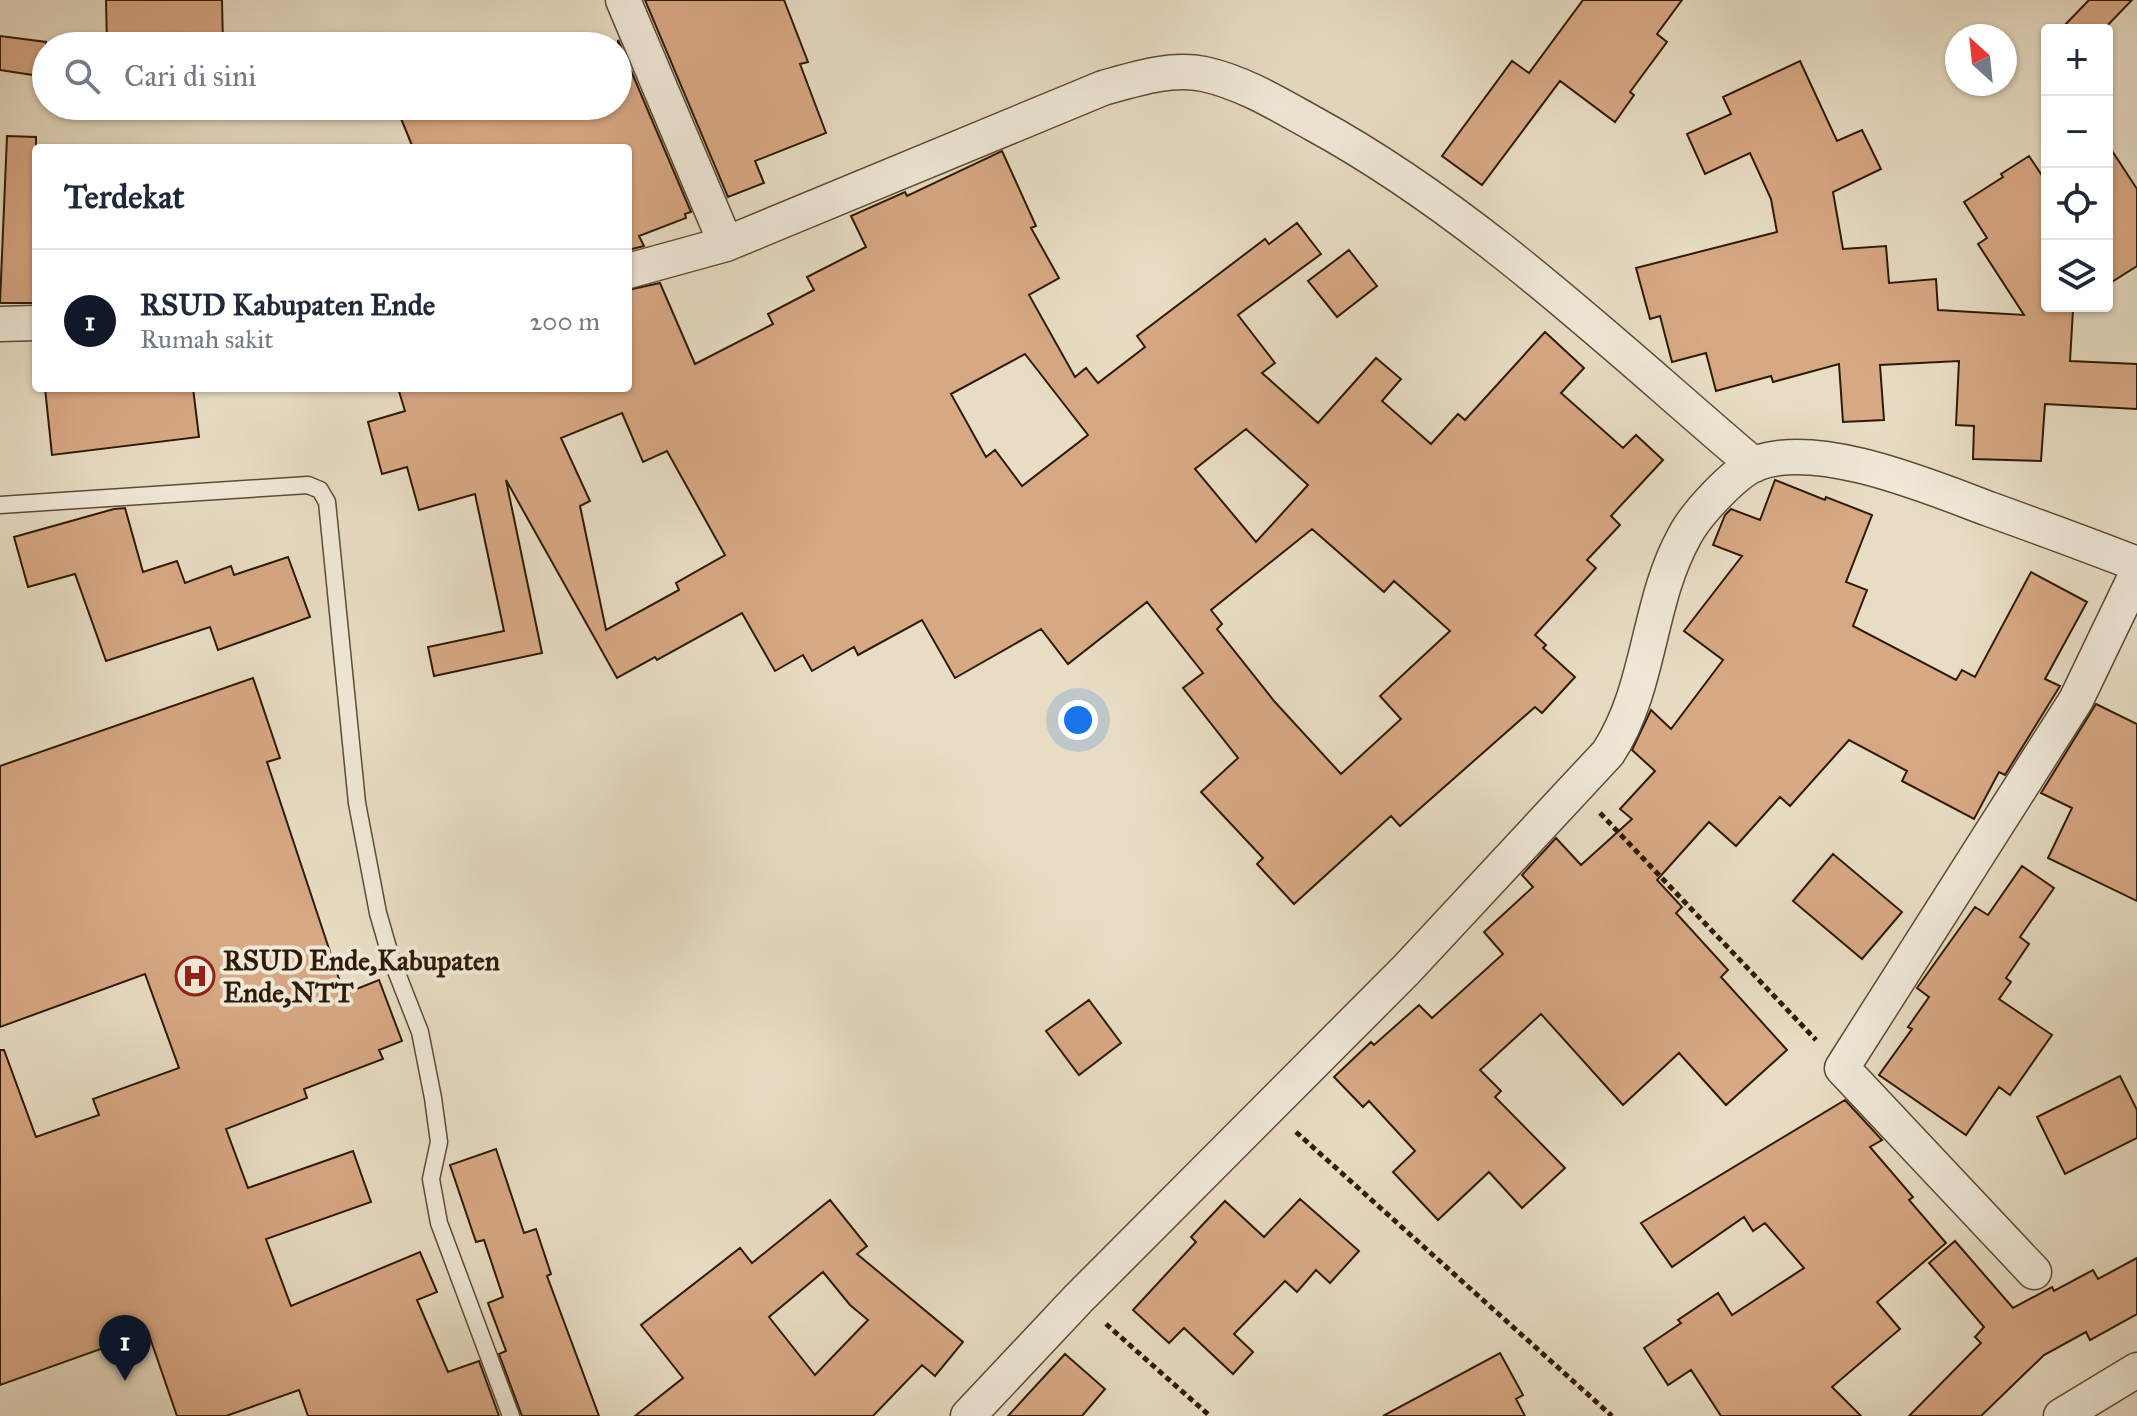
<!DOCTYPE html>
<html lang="id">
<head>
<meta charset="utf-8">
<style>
  :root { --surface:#fff; --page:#f2f2f3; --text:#1f2937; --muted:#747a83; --line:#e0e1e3; --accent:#111827 }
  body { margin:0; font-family:"IM FELL Great Primer",serif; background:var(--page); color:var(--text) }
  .controls { position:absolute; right:24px; top:24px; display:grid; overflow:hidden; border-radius:8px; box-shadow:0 2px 6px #0004 }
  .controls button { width:72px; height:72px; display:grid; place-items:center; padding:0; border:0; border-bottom:2px solid var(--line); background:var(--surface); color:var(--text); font:40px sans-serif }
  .compass { position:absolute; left:1945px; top:24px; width:72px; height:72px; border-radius:50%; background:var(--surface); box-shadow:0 2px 6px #0004; rotate:333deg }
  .you { position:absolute; left:1078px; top:720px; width:28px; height:28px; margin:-20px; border:6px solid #fff; border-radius:50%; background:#1a73e8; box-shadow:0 0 0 12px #1a73e833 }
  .badge { display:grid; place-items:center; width:52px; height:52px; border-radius:50%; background:var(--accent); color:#fff; font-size:26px; font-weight:700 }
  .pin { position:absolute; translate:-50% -66px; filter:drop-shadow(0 2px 4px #0008) }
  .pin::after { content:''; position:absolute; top:42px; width:28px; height:24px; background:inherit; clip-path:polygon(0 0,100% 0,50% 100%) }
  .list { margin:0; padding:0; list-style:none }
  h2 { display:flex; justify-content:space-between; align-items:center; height:104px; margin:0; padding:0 32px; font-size:34px }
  h2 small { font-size:26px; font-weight:400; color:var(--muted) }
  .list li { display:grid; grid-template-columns:52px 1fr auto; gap:24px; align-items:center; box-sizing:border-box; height:144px; padding:0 32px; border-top:2px solid var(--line) }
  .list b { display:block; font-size:30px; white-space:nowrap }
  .list p { margin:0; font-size:26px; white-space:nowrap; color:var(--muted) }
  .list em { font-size:26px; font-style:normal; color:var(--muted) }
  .icon { flex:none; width:44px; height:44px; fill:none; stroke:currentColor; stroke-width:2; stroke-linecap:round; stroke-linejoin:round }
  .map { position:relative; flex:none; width:2137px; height:1416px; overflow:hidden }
  .search { position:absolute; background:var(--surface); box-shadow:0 2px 6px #0004; left:32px; top:32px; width:600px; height:88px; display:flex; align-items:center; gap:20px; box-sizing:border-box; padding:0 28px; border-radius:44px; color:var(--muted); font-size:30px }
  .panel { position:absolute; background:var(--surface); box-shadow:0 2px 6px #0004; left:32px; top:144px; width:600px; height:248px; border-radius:8px }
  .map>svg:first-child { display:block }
  .building { fill:#d7a884; stroke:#2f1a04; stroke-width:2; fill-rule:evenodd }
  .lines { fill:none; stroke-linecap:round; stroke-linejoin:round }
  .service-casing { stroke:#5d4b34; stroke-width:19 }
  .minor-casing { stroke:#5d4b34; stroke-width:37 }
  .path { stroke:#2f1a04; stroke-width:5; stroke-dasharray:6 4; stroke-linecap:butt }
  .service { stroke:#f0e9d9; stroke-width:16 }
  .minor { stroke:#f0e9d9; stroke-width:34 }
  .labels { text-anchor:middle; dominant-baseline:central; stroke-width:8; stroke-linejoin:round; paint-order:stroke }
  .poi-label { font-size:28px; font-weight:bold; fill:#2f1a04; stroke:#f0e9d9; text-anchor:start }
</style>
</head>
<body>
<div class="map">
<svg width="2137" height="1416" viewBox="0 0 2137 1416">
  <rect width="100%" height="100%" fill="#e8ddc4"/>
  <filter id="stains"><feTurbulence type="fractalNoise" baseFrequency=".0025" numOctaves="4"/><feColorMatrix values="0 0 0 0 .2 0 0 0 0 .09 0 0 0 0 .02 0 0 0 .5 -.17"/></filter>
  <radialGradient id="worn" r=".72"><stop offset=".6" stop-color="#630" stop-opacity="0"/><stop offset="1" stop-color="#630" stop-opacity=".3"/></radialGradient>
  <!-- building -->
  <path class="building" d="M 106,0 L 222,0 L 223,46 L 107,46 Z
    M 645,0 L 784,0 L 808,62 L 800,64 L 826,133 L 755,161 L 764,183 L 728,197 Z
    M 1583,0 L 1682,0 L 1657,34 L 1667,42 L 1630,92 L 1634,95 L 1615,122 L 1560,81 L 1482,185 L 1442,156 L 1512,61 L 1529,73 Z
    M 2089,0 L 2132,0 L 2103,30 L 2060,30 Z
    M 0,36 L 46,42 L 46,77 L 0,70 Z
    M 618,40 L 691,212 L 685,214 L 686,218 L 639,236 L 644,246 L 628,250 L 628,148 L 413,148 L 400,116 L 426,106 L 618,106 Z
    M 1800,61 L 1837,141 L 1862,130 L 1881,169 L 1833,192 L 1843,249 L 1886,246 L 1889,283 L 1936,279 L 1938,310 L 2024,315 L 1978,244 L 1987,238 L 1964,202 L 2003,177 L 2001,174 L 2029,156 L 2047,183 L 2047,309 L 2073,310 L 2070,361 L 2137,364 L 2137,409 L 2045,404 L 2041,461 L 1973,459 L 1974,426 L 1956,425 L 1959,361 L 1880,365 L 1884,420 L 1843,422 L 1839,364 L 1773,382 L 1771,376 L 1716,391 L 1706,353 L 1672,362 L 1660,316 L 1650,319 L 1636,268 L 1777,232 L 1771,199 L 1750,153 L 1705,174 L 1687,134 L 1731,114 L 1723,97 Z
    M 7,136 L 36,137 L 36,303 L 0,303 Z
    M 2107,143 L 2137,189 L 2137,266 L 2107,285 Z
    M 1002,151 L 1036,226 L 1031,228 L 1059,278 L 1029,295 L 1075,377 L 1086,368 L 1098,383 L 1145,347 L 1137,336 L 1265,239 L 1269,244 L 1297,223 L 1321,254 L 1238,315 L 1275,363 L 1262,373 L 1318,423 L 1376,358 L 1401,379 L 1382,401 L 1431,444 L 1458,414 L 1465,420 L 1545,332 L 1584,368 L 1561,393 L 1623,448 L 1636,435 L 1663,460 L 1611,516 L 1620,525 L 1587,560 L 1596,568 L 1535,635 L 1546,645 L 1543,648 L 1575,677 L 1542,713 L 1535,707 L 1400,826 L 1391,816 L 1294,904 L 1257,864 L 1263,858 L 1201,792 L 1238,758 L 1183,688 L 1203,673 L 1147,602 L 1068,664 L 1041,629 L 955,678 L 922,620 L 858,655 L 854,647 L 812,671 L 803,655 L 775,671 L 742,613 L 657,660 L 655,657 L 617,678 L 506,480 L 542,653 L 434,676 L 428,647 L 504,631 L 475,494 L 419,510 L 407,467 L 382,474 L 368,422 L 405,411 L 398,388 L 628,388 L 628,290 L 660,283 L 695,364 L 773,324 L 768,314 L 814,290 L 807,277 L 866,247 L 851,216 L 905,192 L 907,196 ZM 1025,354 L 1088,435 L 1022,486 L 995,450 L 986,457 L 951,394 ZM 622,413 L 643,462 L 667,451 L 725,555 L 676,583 L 679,590 L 606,630 L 580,506 L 590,501 L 561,438 ZM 1246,429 L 1308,485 L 1256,542 L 1195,469 ZM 1312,529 L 1384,592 L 1394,581 L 1450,631 L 1380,696 L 1401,719 L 1341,774 L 1274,701 L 1217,629 L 1222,624 L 1211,610 Z
    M 1349,250 L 1377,286 L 1337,317 L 1308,281 Z
    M 45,388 L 193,388 L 199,437 L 52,455 Z
    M 1775,480 L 1825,500 L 1826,497 L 1872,515 L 1846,582 L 1867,590 L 1853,626 L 1956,680 L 1962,670 L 1975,677 L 2031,572 L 2087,602 L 2045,679 L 2060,686 L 2005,775 L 1999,772 L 1974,819 L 1902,781 L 1907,771 L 1849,740 L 1790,806 L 1780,797 L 1736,846 L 1709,822 L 1657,880 L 1682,907 L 1676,913 L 1728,970 L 1721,977 L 1787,1050 L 1726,1105 L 1679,1053 L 1623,1105 L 1541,1014 L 1480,1070 L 1501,1091 L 1495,1097 L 1565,1168 L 1522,1208 L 1489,1172 L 1438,1220 L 1393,1172 L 1415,1151 L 1369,1101 L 1363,1107 L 1334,1077 L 1371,1042 L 1374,1045 L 1419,1005 L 1432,1018 L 1503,954 L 1484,932 L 1533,887 L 1522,875 L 1556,838 L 1581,865 L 1632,819 L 1620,809 L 1655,771 L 1632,750 L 1651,710 L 1671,729 L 1723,660 L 1684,631 L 1742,556 L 1713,545 L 1725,515 L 1731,509 L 1760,520 Z
    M 125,508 L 143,572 L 177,561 L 185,583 L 231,566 L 234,575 L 288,557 L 310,617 L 218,650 L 210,627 L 106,661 L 75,574 L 28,587 L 14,537 L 114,509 Z
    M 253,678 L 280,758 L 267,762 L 344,994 L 379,980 L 402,1041 L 379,1050 L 383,1059 L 304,1089 L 307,1098 L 226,1129 L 248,1188 L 353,1151 L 371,1202 L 266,1239 L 291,1306 L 420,1252 L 437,1292 L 417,1300 L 448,1372 L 479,1361 L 499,1416 L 308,1416 L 299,1390 L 226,1416 L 177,1416 L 148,1332 L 0,1385 L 0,1050 L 4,1050 L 36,1137 L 99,1115 L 93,1099 L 179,1068 L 145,974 L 0,1027 L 0,766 Z
    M 2096,704 L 2137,724 L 2137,901 L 2048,858 L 2072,808 L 2041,793 Z
    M 1833,854 L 1902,912 L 1862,959 L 1793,901 Z
    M 2022,866 L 2054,888 L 2020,937 L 2029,944 L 2006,978 L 2011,982 L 1999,999 L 2052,1035 L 2010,1095 L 1999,1087 L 1966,1135 L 1879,1075 L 1912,1029 L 1908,1027 L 1929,997 L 1917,988 L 1975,907 L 1988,915 Z
    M 1089,1000 L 1121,1043 L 1079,1075 L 1046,1031 Z
    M 2120,1076 L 2137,1110 L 2137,1138 L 2065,1174 L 2037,1117 Z
    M 1845,1100 L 1882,1140 L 1870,1147 L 1913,1197 L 1909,1200 L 1946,1243 L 1877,1302 L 1900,1329 L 1832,1387 L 1861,1416 L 1721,1416 L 1691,1370 L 1668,1385 L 1644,1348 L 1681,1323 L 1678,1320 L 1718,1293 L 1732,1315 L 1804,1268 L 1765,1223 L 1753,1231 L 1744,1217 L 1672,1267 L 1641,1223 Z
    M 496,1149 L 524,1233 L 536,1229 L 551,1274 L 547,1276 L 599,1416 L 522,1416 L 499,1354 L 506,1351 L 488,1303 L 503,1297 L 484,1240 L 476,1242 L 450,1165 Z
    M 1300,1199 L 1359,1251 L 1330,1283 L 1316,1270 L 1297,1292 L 1285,1281 L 1234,1334 L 1253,1352 L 1233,1374 L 1184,1328 L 1169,1343 L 1133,1310 L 1196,1242 L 1191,1237 L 1225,1201 L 1264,1237 Z
    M 830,1200 L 867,1246 L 857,1254 L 963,1342 L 935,1376 L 922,1365 L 873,1416 L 635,1416 L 683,1378 L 641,1325 L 740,1248 L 752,1263 ZM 823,1272 L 850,1305 L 868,1320 L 815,1375 L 769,1317 Z
    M 1955,1241 L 2013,1308 L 2052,1287 L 2054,1291 L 2093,1270 L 2098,1279 L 2137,1258 L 2137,1314 L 2090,1340 L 2086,1332 L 2044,1355 L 1981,1416 L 1909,1416 L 1981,1343 L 1975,1337 L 1984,1327 L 1929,1263 Z
    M 1500,1353 L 1523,1395 L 1516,1399 L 1525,1416 L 1383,1416 Z
    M 1065,1354 L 1105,1389 L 1082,1416 L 1008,1416 Z"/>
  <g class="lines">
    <defs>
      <path id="service" d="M 0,505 L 308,485 L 320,490 L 327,502 L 357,803 L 378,913 L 391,958 L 420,1032 L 433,1098 L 439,1142 L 431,1179 L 439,1223 L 511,1416"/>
      <path id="minor" d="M 623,0 L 726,244
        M 628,271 L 726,244 L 1103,88 C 1135,79 1171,67 1204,74 C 1244,83 1278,104 1314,124 C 1475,212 1614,346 1754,465
        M 0,324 L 36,323
        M 2034,1272 L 1842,1068 L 2076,700 L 2137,573
        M 968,1416 L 1078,1299 L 1406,970 L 1608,753 C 1651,687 1647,604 1684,537 C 1695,515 1733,474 1755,464 C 1817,439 1930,487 1989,509 C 2039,527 2088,545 2137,564
        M 2061,1416 L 2137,1370"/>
    </defs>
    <!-- service casing -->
    <use href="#service" class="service-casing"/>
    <!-- minor casing -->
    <use href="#minor" class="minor-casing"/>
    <!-- path -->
    <path class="path" d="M 1600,813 L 1816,1040
      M 1296,1132 L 1612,1416
      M 1106,1324 L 1210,1416"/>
    <!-- service -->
    <use href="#service" class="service"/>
    <!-- minor -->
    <use href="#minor" class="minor"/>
  </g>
  <!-- icons -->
  <defs>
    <symbol id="hospital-ring" viewBox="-11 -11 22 22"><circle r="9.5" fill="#f0e9d9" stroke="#8f2418" stroke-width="1.5"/><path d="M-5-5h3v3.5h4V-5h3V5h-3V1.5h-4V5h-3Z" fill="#8f2418"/></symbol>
  </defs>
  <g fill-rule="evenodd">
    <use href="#hospital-ring" x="173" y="954" width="44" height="44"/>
  </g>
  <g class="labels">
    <!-- poi labels -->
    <g class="poi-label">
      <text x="223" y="960">RSUD Ende,Kabupaten<tspan x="223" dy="32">Ende,NTT</tspan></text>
    </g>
  </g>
  <rect width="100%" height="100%" filter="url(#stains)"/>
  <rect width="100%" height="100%" fill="url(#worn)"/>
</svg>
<div class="controls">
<button>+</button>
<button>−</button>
<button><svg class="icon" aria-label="locate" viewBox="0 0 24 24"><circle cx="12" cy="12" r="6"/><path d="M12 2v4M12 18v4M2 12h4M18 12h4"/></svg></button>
<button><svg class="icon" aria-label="layers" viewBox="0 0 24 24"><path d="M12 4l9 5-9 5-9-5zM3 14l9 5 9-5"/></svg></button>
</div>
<svg class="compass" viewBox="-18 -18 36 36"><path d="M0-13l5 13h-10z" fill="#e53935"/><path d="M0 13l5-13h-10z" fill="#747a83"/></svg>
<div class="you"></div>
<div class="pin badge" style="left:125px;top:1381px">1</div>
<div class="search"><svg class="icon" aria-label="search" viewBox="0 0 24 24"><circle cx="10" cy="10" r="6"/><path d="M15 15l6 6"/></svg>Cari di sini</div>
<section class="panel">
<h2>Terdekat<small></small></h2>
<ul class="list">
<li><span class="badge">1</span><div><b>RSUD Kabupaten Ende</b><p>Rumah sakit</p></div><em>200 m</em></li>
</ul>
</section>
</div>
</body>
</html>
